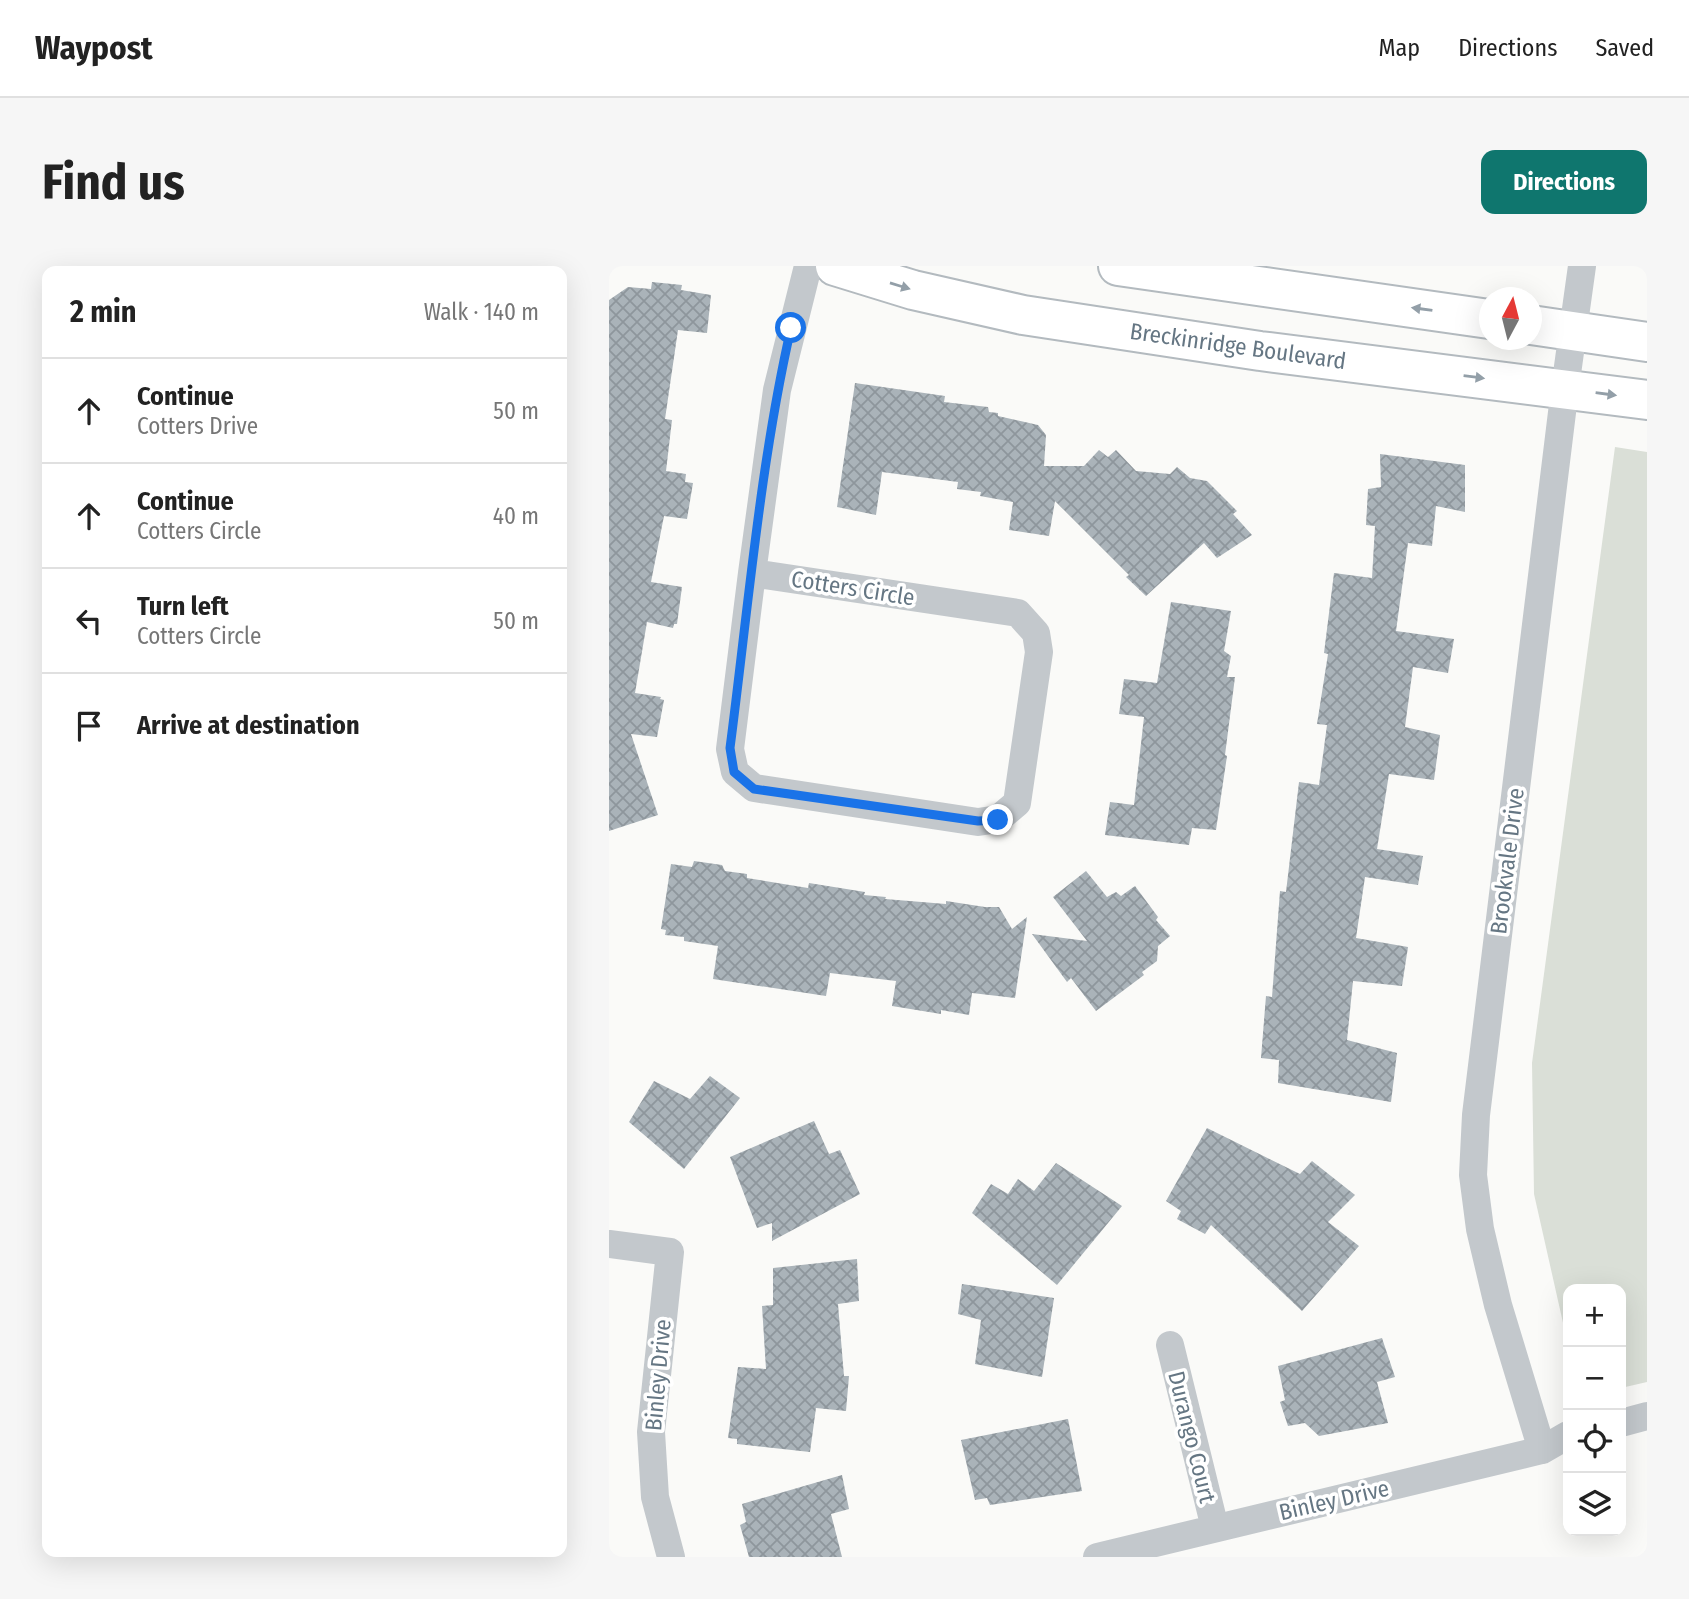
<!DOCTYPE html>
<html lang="en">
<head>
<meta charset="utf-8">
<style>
  :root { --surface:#fff; --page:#f6f6f6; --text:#222; --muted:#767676; --line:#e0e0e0; --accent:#0f766e }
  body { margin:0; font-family:"Fira Sans Condensed",sans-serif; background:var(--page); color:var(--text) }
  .controls { position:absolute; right:21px; bottom:21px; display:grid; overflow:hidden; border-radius:14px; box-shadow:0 7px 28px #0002 }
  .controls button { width:63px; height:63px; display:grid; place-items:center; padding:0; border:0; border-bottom:2px solid var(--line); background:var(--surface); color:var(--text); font:35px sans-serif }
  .compass { position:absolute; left:870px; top:21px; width:63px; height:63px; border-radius:50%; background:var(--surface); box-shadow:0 7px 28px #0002; rotate:7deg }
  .stop { position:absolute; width:21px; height:21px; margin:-16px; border:5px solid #1a73e8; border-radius:50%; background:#fff }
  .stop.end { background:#1a73e8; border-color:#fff; box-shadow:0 2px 7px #0008 }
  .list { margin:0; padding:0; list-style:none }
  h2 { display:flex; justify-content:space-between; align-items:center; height:91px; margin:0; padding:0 28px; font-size:30px }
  h2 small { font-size:23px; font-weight:400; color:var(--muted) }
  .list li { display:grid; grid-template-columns:46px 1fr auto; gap:21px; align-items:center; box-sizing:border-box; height:105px; padding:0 28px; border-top:2px solid var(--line) }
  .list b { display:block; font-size:26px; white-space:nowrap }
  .list p { margin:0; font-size:23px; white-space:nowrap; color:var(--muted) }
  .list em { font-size:23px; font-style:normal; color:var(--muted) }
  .icon { flex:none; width:38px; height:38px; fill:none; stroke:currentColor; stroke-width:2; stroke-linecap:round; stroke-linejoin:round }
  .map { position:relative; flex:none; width:1038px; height:1291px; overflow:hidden; border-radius:14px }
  header { display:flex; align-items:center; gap:42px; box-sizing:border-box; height:98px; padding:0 35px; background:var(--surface); border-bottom:2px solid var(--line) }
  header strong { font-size:33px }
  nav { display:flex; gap:38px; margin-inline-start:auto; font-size:24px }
  .intro { display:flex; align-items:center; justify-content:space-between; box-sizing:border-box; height:168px; padding:0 42px }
  h1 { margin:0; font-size:49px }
  .button { padding:18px 32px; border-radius:14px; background:var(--accent); color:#fff; font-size:24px; font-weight:700 }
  main { display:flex; gap:42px; padding:0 42px }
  aside { flex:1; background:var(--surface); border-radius:14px; box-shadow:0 7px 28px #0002 }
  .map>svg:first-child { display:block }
  .green { fill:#dadfd7 }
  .building { fill:url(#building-cross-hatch) }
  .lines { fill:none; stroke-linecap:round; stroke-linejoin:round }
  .secondary-casing { stroke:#b3babf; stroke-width:42 }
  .street { stroke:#c3c8cc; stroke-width:28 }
  .secondary { stroke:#fff; stroke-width:38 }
  .oneway { fill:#939fa8 }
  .route { stroke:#1a73e8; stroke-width:9 }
  .labels { text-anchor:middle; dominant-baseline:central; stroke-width:7; stroke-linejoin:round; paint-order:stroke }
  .street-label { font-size:23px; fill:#657683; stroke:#fff }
</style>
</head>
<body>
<header>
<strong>Waypost</strong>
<nav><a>Map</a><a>Directions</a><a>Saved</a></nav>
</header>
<div class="intro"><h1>Find us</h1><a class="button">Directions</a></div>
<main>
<aside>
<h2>2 min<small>Walk · 140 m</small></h2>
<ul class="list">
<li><svg class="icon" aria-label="ahead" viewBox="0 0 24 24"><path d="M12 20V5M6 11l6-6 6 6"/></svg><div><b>Continue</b><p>Cotters Drive</p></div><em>50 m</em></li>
<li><svg class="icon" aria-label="ahead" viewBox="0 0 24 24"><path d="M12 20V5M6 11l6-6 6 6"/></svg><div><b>Continue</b><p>Cotters Circle</p></div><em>40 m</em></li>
<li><svg class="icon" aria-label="left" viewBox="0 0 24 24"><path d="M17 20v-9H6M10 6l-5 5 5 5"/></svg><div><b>Turn left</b><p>Cotters Circle</p></div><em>50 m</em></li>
<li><svg class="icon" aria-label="arrive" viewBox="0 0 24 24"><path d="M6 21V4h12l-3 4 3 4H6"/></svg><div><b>Arrive at destination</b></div></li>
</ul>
</aside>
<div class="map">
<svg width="1038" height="1291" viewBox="0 0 1038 1291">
  <defs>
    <pattern id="building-cross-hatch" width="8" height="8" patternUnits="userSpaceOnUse" patternTransform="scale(1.75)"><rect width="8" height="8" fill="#aab3b9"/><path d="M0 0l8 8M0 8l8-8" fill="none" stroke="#8e969c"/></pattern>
  </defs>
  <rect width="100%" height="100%" fill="#fafaf8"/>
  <!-- green -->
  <path class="green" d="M 1006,181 L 1038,186 L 1038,1116 L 1012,1122 L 1012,1023 L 959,1023 L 959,1079 L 925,928 L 923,797 Z"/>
  <!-- building -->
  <path class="building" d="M 43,16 L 73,19 L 72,24 L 102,29 L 98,67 L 69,64 L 56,153 L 63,154 L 57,205 L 77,208 L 76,216 L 84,217 L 78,253 L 55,250 L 42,316 L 73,321 L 68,358 L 65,358 L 64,362 L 38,356 L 26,427 L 52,431 L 51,433 L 55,434 L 48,471 L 22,468 L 49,549 L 0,565 L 0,34 L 19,21 L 42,23 Z
    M 246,117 L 336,130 L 335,136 L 379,141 L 380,146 L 389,147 L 389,150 L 429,159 L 437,169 L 435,200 L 475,200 L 490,184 L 499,191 L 507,184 L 527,205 L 561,208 L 568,201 L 581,212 L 598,215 L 628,245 L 624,248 L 643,269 L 608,292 L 595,277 L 537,330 L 517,311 L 520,309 L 446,235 L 440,270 L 400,264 L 404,236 L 371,230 L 372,226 L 348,223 L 349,216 L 273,206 L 267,249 L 228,241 Z
    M 771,188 L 856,199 L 856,246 L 827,240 L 823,280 L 799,277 L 787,365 L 845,373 L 839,407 L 804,401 L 796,461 L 831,469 L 825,514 L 780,508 L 768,583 L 814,590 L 809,619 L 756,611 L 747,672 L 799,681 L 793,720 L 744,715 L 738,774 L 788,787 L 782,836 L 669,817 L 670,794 L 652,792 L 657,730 L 663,731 L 671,625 L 677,626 L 690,516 L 710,519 L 718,459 L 708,458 L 719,388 L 715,387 L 725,307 L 763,312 L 766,260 L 757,259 L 759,223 L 772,221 Z
    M 562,336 L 622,345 L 615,385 L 622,390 L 618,411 L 626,411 L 616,489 L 618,490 L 607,564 L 583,562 L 580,579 L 496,569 L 501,536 L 525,539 L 535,451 L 510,448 L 515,413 L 548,417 Z
    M 85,595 L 113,599 L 116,605 L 138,608 L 138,612 L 199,622 L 200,617 L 256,626 L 255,629 L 277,631 L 276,633 L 337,638 L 337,635 L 376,641 L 390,641 L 403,663 L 418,651 L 406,732 L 363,727 L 360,749 L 332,744 L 332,748 L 283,740 L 287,715 L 221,707 L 217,730 L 104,713 L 109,680 L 75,675 L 75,671 L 56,669 L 57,664 L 52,663 L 62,598 L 83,601 Z
    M 477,605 L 498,631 L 507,626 L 512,630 L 526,620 L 549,651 L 547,654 L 561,670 L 549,680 L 548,695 L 533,706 L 535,709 L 487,745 L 462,712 L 458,716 L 423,668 L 478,675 L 444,631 Z
    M 101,810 L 131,832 L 75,903 L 20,856 L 45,815 L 81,833 Z
    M 205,855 L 220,888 L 231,884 L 251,928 L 163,975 L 163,957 L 148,962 L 121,891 Z
    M 598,862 L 691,908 L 703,895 L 746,929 L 719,956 L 750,980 L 693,1045 L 602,959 L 596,968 L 568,953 L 572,945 L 557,935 Z
    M 447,897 L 513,940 L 448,1019 L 363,947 L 382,918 L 399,928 L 409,913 L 425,925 Z
    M 248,993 L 250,1035 L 229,1038 L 235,1110 L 240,1110 L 237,1145 L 207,1142 L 201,1186 L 128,1178 L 128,1173 L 119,1172 L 129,1101 L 157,1103 L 153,1040 L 164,1039 L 164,1002 Z
    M 353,1018 L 445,1032 L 433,1111 L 366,1098 L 372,1054 L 349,1048 Z
    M 773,1072 L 786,1111 L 768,1116 L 779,1157 L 710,1170 L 696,1157 L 679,1160 L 671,1136 L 676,1134 L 669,1100 Z
    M 459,1153 L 473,1225 L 381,1239 L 378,1232 L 366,1234 L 352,1174 Z
    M 233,1209 L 240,1243 L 222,1248 L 233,1291 L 140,1291 L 131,1259 L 137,1256 L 133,1238 Z"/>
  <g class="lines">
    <defs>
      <path id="secondary" d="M 226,0 L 304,24 L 414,49 L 651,85 L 1038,134
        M 509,0 L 880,53
        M 922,59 L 1038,76"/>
    </defs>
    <!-- secondary casing -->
    <use href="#secondary" class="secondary-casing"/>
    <!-- street -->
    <path class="street" d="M 143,307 L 409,347 L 427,367 L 430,386 L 408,537 L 389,553 L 369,556 L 145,522 L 126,506 L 121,483 Z
      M 143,307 L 168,124 L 199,0
      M 0,978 L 61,986 L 42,1166 L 46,1231 L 62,1291
      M 561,1079 L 606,1262
      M 1012,1157 L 1038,1150
      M 933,1184 L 889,1039 L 871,963 L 864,909 L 867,849 L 956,122 L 973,0
      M 488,1291 L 933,1184 L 959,1169"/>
    <!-- secondary -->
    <use href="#secondary" class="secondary"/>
  </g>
  <!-- one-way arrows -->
  <defs><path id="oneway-solid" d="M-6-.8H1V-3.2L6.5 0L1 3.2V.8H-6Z" transform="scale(1.75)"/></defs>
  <g class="oneway">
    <use href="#oneway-solid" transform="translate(291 20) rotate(17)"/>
    <use href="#oneway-solid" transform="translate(813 43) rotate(-172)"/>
    <use href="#oneway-solid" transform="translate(865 111) rotate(7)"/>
    <use href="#oneway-solid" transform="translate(997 128) rotate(8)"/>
  </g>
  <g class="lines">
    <!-- route -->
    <path class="route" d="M 182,62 C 151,198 139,344 121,482 L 125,506 L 145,523 L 369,555 L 389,554"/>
  </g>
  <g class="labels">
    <!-- street labels -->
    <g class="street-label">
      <text transform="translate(629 80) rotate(8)">Breckinridge Boulevard</text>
      <text transform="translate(244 322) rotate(9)">Cotters Circle</text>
      <text transform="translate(898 595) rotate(-83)">Brookvale Drive</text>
      <text transform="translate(49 1109) rotate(-85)">Binley Drive</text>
      <text transform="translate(583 1171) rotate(76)">Durango Court</text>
      <text transform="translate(725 1234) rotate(-13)">Binley Drive</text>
    </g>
  </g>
</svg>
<div class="controls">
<button>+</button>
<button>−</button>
<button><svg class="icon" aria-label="locate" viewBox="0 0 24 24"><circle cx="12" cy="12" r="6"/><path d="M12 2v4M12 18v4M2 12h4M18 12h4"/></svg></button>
<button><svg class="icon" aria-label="layers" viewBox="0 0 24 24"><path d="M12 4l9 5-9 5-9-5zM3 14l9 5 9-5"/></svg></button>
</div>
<svg class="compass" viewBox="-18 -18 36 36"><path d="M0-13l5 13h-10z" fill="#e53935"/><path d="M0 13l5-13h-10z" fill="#767676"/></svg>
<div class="stop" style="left:182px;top:62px"></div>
<div class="stop end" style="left:389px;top:554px"></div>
</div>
</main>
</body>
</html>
